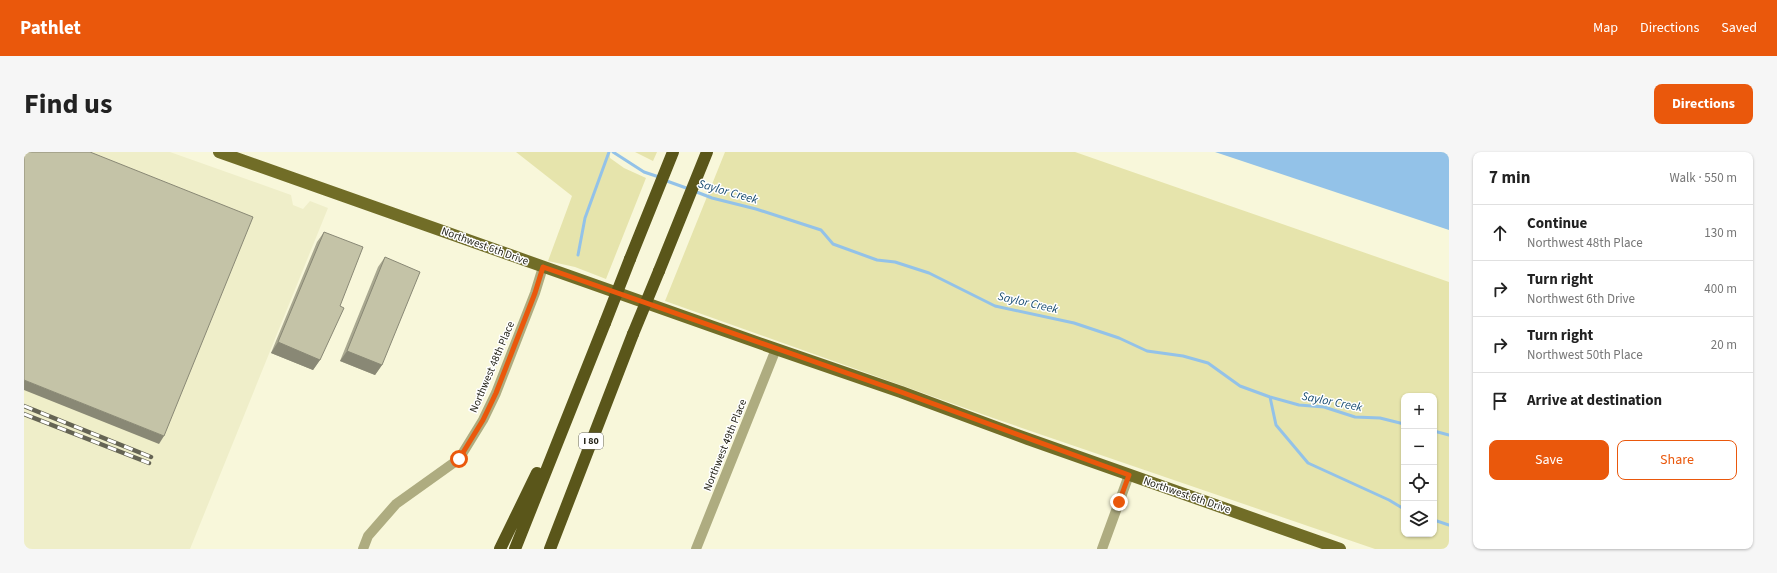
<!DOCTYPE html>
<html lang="en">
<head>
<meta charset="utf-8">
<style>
  :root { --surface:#fff; --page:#f6f6f6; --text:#222; --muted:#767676; --line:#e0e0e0; --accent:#ea580c }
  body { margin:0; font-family:"Source Sans 3",sans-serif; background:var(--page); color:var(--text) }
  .controls { position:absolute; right:12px; bottom:12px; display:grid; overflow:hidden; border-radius:8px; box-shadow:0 1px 3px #0004 }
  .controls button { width:36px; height:36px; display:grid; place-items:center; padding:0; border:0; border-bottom:1px solid var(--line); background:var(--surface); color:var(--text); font:20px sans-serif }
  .stop { position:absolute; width:12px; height:12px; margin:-9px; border:3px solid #ea580c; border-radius:50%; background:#fff }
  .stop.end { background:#ea580c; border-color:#fff; box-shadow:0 1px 4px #0008 }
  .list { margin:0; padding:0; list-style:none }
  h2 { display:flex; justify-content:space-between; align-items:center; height:52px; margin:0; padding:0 16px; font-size:17px }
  h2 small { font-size:13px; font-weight:400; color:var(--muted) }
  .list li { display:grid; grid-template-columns:26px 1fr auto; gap:12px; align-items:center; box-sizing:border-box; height:56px; padding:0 16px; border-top:1px solid var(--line) }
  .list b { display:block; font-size:15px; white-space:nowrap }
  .list p { margin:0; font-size:13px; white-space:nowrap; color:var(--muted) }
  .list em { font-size:13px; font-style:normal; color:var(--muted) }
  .actions { display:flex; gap:8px; padding:12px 16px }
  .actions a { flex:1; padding:9px 0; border:1px solid var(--accent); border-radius:8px; text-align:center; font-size:14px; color:var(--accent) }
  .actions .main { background:var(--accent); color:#fff }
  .icon { flex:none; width:22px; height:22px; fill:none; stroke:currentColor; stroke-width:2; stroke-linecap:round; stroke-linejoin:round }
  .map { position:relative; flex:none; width:1425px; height:397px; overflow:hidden; border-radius:8px }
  header { display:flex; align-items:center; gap:24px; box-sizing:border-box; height:56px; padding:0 20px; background:var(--accent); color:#fff }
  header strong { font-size:19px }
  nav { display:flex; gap:22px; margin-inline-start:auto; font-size:14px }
  .intro { display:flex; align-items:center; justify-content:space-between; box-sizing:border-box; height:96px; padding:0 24px }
  h1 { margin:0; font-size:28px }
  .button { padding:10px 18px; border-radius:8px; background:var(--accent); color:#fff; font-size:14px; font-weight:700 }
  main { display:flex; gap:24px; padding:0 24px }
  aside { flex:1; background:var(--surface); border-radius:8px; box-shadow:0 1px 3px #0004 }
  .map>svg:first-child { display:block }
  .built { fill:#efeec9 }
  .green { fill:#e6e4ac; fill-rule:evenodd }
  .water { fill:#93c2e8 }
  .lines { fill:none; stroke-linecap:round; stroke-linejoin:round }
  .stream { stroke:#93c2e8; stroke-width:3 }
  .minor { stroke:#aeac80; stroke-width:10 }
  .major { stroke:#716d27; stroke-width:12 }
  .highway { stroke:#5a561a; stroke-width:12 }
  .rail-casing { stroke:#656454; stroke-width:4.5 }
  .rail { stroke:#fff; stroke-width:3; stroke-dasharray:9; stroke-linecap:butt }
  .highway-bridge { stroke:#5a561a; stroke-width:12 }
  .wall { fill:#a9a890 }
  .shaded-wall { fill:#898875 }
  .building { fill:#c4c3a7; stroke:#898875 }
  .route { stroke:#ea580c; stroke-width:5 }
  .labels { text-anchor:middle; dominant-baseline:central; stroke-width:3; stroke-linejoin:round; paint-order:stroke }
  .shield { fill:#fff; stroke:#66655d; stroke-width:1 }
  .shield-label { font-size:10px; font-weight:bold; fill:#242318 }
  .street-label { font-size:11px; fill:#242318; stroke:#fff }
  .water-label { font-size:12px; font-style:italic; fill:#164b70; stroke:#fff }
</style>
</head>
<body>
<header>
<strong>Pathlet</strong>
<nav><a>Map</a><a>Directions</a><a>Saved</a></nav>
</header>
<div class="intro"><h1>Find us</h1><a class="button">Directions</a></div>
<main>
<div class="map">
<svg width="1425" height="397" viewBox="0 0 1425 397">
  <rect width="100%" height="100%" fill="#f8f7da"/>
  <!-- built -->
  <path class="built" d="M 0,0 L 146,0 L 267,43 L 269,53 L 279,57 L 286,49 L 304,56 L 166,397 L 0,397 Z"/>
  <!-- green -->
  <path class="green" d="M 492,0 L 586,0 L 586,6 L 600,16 L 622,26 L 582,127 L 551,115 L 524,109 L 548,44 Z
    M 611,0 L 633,0 L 629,9 Z
    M 701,0 L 1051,0 L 1425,130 L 1425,397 L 1351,397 L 969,266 L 641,149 ZM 1380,244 L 1410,244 L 1410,382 L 1380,382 Z"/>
  <!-- water -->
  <path class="water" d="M 1191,0 L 1425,0 L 1425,78 Z"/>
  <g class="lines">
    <!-- stream -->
    <path class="stream" d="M 589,0 L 620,20 L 635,25
      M 640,28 L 665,37
      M 670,39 L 688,46 L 732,57 L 797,78 L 809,92 L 853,108 L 871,110 L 905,121 L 971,154 L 1050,171 L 1095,186 L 1123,199 L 1159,204 L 1184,211 L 1216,234 L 1246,245 L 1275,253 L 1300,255 L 1331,265 L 1356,266 L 1380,272
      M 554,103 L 561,66 L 585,0
      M 1246,245 L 1252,273 L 1284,311 L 1365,348 L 1380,357
      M 1410,279 L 1425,283
      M 1410,368 L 1425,373"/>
    <!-- minor -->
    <path class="minor" d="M 339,397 L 344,384 L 372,352 L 435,307 L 459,268 L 472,241 L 511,141 L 519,115
      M 672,397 L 752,197
      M 1078,397 L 1105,323"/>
    <!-- major -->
    <path class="major" d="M 195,0 L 752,197 L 877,240 L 1004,287 L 1316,397"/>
    <!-- highway -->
    <path class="highway" d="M 606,107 L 649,0
      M 635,119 L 683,0
      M 476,397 L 513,321
      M 491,397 L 581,171
      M 526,397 L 609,182"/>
    <defs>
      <path id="rail" d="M 0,254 L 127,305
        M 0,262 L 125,311"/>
    </defs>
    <!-- rail casing -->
    <use href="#rail" class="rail-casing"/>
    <!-- rail -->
    <use href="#rail" class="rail"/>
    <!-- highway-bridge -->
    <path class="highway-bridge" d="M 581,171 L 606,107
      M 609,182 L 635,119"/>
  </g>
  <!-- wall -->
  <path class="wall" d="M 300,80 L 316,154 L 296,208 L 289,218 L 247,201 L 293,90 Z
    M 361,105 L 358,213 L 351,223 L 316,209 L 354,115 Z"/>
  <!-- shaded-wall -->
  <path class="shaded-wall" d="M 254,190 L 296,208 L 289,218 L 247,201 Z
    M 323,199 L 358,213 L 351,223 L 316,209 Z
    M 0,228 L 140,284 L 135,292 L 0,238 Z"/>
  <!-- building -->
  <path class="building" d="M 0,0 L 66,0 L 229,65 L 140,284 L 0,228 Z
    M 300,80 L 339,95 L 316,154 L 320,156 L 296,208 L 254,190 Z
    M 361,105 L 396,120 L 358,213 L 323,199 Z"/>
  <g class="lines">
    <!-- route -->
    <path class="route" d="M 435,307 L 459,268 L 472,241 L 511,141 L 519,115 L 877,240 L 1105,323 L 1095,350"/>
  </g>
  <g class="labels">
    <!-- shield labels -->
    <rect class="shield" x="555" y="281" width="24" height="16" rx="3"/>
    <g class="shield-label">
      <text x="567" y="289">I 80</text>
    </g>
    <!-- street labels -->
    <g class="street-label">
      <text transform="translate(461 94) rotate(20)">Northwest 6th Drive</text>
      <text transform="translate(468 215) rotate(-67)">Northwest 48th Place</text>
      <text transform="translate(701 293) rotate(-68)">Northwest 49th Place</text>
      <text transform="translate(1163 343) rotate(19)">Northwest 6th Drive</text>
    </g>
    <!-- water labels -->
    <g class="water-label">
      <text transform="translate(704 40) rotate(16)">Saylor Creek</text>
      <text transform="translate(1004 151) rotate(13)">Saylor Creek</text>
      <text transform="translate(1308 250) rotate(11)">Saylor Creek</text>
    </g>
  </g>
</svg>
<div class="controls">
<button>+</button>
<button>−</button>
<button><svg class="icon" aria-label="locate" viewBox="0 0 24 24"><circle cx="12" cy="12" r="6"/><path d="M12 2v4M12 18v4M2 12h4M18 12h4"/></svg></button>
<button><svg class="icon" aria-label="layers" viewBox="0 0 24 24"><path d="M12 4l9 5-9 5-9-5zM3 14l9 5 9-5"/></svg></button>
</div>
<div class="stop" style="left:435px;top:307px"></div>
<div class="stop end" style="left:1095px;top:350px"></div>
</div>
<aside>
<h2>7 min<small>Walk · 550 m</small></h2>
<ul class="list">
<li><svg class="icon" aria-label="ahead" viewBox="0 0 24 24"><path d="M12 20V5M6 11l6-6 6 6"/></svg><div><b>Continue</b><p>Northwest 48th Place</p></div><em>130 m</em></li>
<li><svg class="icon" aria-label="right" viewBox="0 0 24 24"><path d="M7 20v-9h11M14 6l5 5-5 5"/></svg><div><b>Turn right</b><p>Northwest 6th Drive</p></div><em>400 m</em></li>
<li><svg class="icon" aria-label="right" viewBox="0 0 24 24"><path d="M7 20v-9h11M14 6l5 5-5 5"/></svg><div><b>Turn right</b><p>Northwest 50th Place</p></div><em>20 m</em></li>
<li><svg class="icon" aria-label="arrive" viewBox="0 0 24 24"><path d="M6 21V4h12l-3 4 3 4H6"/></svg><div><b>Arrive at destination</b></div></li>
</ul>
<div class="actions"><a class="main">Save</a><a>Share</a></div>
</aside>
</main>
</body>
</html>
